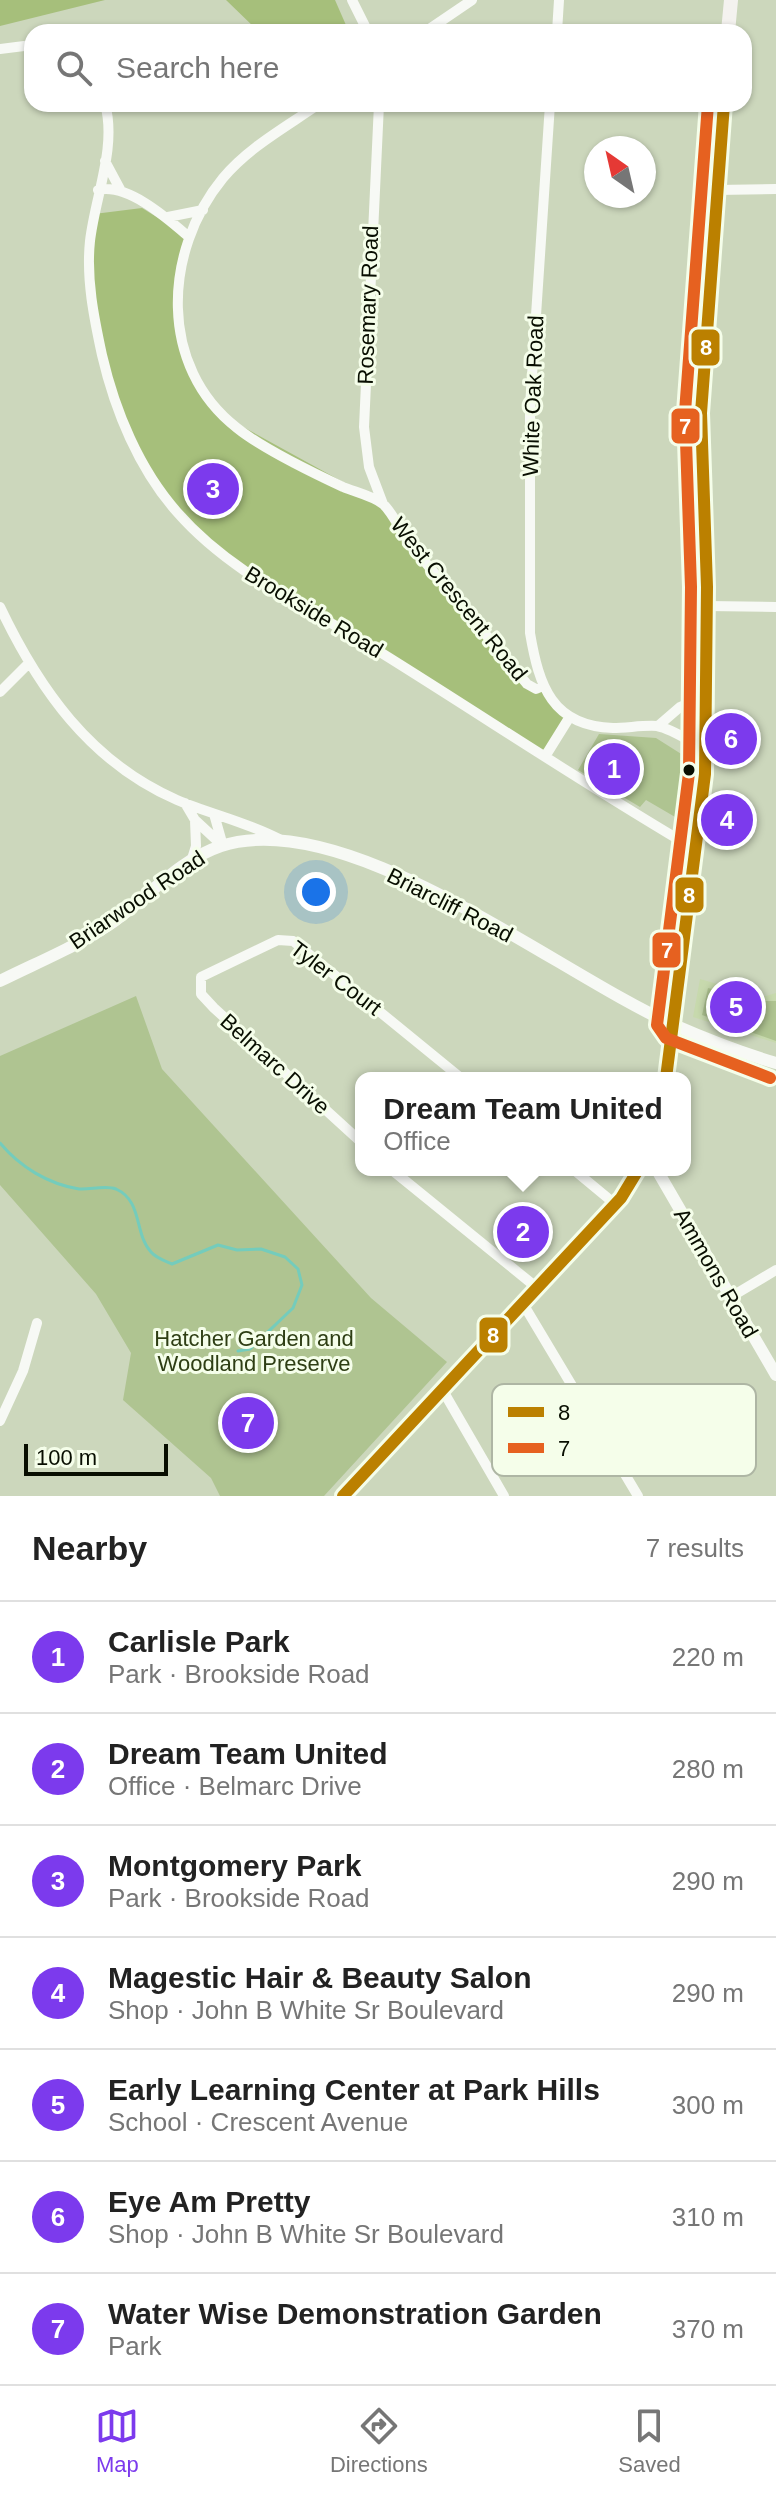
<!DOCTYPE html>
<html lang="en">
<head>
<meta charset="utf-8">
<style>
  :root { --surface:#fff; --page:#f2f2f2; --text:#222; --muted:#767676; --line:#e0e0e0; --accent:#7c3aed }
  body { margin:0; font-family:Helvetica,sans-serif; background:var(--page); color:var(--text) }
  .compass { position:absolute; left:584px; top:136px; width:72px; height:72px; border-radius:50%; background:var(--surface); box-shadow:0 2px 6px #0004; rotate:326deg }
  .scale { position:absolute; left:24px; bottom:20px; width:144px; box-sizing:border-box; padding-left:8px; border:4px solid #080e01; border-top:0; font-size:22px; line-height:28px; white-space:nowrap; color:#080e01; -webkit-text-stroke:6px #f5feea; paint-order:stroke }
  .you { position:absolute; left:316px; top:892px; width:28px; height:28px; margin:-20px; border:6px solid #fff; border-radius:50%; background:#1a73e8; box-shadow:0 0 0 12px #1a73e833 }
  .badge { display:grid; place-items:center; width:52px; height:52px; border-radius:50%; background:var(--accent); color:#fff; font-size:26px; font-weight:700 }
  .pin { position:absolute; translate:-50% -50%; border:4px solid #fff; box-shadow:0 2px 8px #0006 }
  .popup { position:absolute; left:355px; top:1072px; width:336px; height:104px; box-sizing:border-box; display:grid; place-content:center; border-radius:16px; background:var(--surface); filter:drop-shadow(0 2px 6px #0005); font-size:26px; white-space:nowrap; color:var(--muted) }
  .popup b { font-size:30px; color:var(--text) }
  .popup::after { content:''; position:absolute; left:50%; top:100%; margin-left:-16px; border:16px solid transparent; border-top-color:var(--surface) }
  .list { margin:0; padding:0; list-style:none }
  h2 { display:flex; justify-content:space-between; align-items:center; height:104px; margin:0; padding:0 32px; font-size:34px }
  h2 small { font-size:26px; font-weight:400; color:var(--muted) }
  .list li { display:grid; grid-template-columns:52px 1fr auto; gap:24px; align-items:center; box-sizing:border-box; height:112px; padding:0 32px; border-top:2px solid var(--line) }
  .list b { display:block; font-size:30px; white-space:nowrap }
  .list p { margin:0; font-size:26px; white-space:nowrap; color:var(--muted) }
  .list em { font-size:26px; font-style:normal; color:var(--muted) }
  .icon { flex:none; width:44px; height:44px; fill:none; stroke:currentColor; stroke-width:2; stroke-linecap:round; stroke-linejoin:round }
  .map { position:relative; flex:none; width:776px; height:1496px; overflow:hidden }
  .search { position:absolute; background:var(--surface); box-shadow:0 2px 6px #0004; left:24px; right:24px; top:24px; height:88px; display:flex; align-items:center; gap:20px; box-sizing:border-box; padding:0 28px; border-radius:24px; color:var(--muted); font-size:30px }
  .sheet { height:888px; background:var(--surface) }
  nav { display:flex; justify-content:space-around; align-items:center; box-sizing:border-box; height:112px; border-top:2px solid var(--line); background:var(--surface); font-size:22px; color:var(--muted) }
  nav a { display:grid; justify-items:center; gap:4px }
  nav .on { color:var(--accent) }
  .map>svg:first-child { display:block }
  .built { fill:#c7d9ad }
  .green { fill:#afc491 }
  .forest { fill:#a6bf7b }
  .lines { fill:none; stroke-linecap:round; stroke-linejoin:round }
  .stream { stroke:#74ccbc; stroke-width:3 }
  .minor { stroke:#f7f9f5; stroke-width:10 }
  .tertiary { stroke:#f7f9f5; stroke-width:12 }
  .secondary { stroke:#f4f2ef; stroke-width:14 }
  .bus-1-casing { stroke:#f5feea; stroke-width:18 }
  .bus-2-casing { stroke:#f5feea; stroke-width:18 }
  .bus-1 { stroke:#bb8000; stroke-width:12 }
  .bus-2 { stroke:#e66120; stroke-width:12 }
  .bus-dot { fill:#080e01; stroke:#f5feea; stroke-width:3 }
  .labels { text-anchor:middle; dominant-baseline:central; stroke-width:6; stroke-linejoin:round; paint-order:stroke }
  .street-label { font-size:22px; fill:#080e01; stroke:#f5feea }
  .park-label { font-size:22px; fill:#2e3e14; stroke:#f5feea }
  .key { fill:#f5feea; stroke:#aeb6a4; stroke-width:2 }
  .key-label { font-size:22px; fill:#080e01 }
  .line-badge { stroke:#f5feea; stroke-width:3 }
  .badge-label { font-size:22px; text-anchor:middle; font-weight:bold; fill:#fff }
</style>
</head>
<body>
<div class="map">
<svg width="776" height="1496" viewBox="0 0 776 1496">
  <rect width="100%" height="100%" fill="#ccd7bc"/>
  <!-- built -->
  <path class="built" d="M 700,979 L 762,997 L 776,993 L 776,1043 L 693,1017 Z"/>
  <!-- green -->
  <path class="green" d="M 599,734 L 656,738 L 686,757 L 682,821 L 646,800 L 640,807 L 578,770 Z
    M 708,988 L 763,1001 L 776,1001 L 776,1041 L 702,1015 Z
    M 136,996 L 162,1069 L 371,1298 L 447,1362 L 324,1496 L 220,1496 L 211,1478 L 123,1400 L 131,1353 L 96,1294 L 0,1185 L 0,1056 Z"/>
  <!-- forest -->
  <path class="forest" d="M 0,0 L 105,0 L 0,26 Z
    M 226,0 L 335,0 L 349,32 L 259,32 Z
    M 142,208 L 189,237 L 176,315 L 194,375 L 225,417 L 383,504 L 526,684 L 543,686 L 569,718 L 546,755 L 264,585 L 195,531 L 141,462 L 110,383 L 92,298 L 94,214 Z"/>
  <g class="lines">
    <!-- stream -->
    <path class="stream" d="M 0,1143 C 20,1167 48,1184 79,1189 C 90,1190 105,1185 116,1189 C 143,1201 134,1234 151,1252 C 156,1258 165,1261 172,1264 L 218,1245 L 237,1250 L 261,1249 L 285,1257 L 298,1269 L 302,1285 L 293,1308 L 250,1349 L 238,1351"/>
    <!-- minor -->
    <path class="minor" d="M 352,0 L 368,32
      M 425,32 L 472,0
      M 557,32 L 559,0
      M 0,49 L 32,45
      M 105,104 C 117,147 95,197 90,241 C 86,279 94,318 102,355 C 115,411 139,469 177,512 C 232,575 310,608 380,652 C 486,718 590,788 698,851
      M 319,104 C 286,127 249,147 223,178 C 163,251 158,367 237,428 C 263,449 313,473 343,487 C 355,492 373,496 383,504 C 393,513 401,532 410,544 C 449,591 488,637 527,684 L 536,689 L 543,686
      M 379,104 L 364,427 L 369,467 L 383,504
      M 550,104 L 530,406 L 530,633 C 539,686 552,726 613,728 C 627,728 643,725 657,726 C 673,729 692,743 707,750
      M 105,161 L 120,189
      M 98,190 C 128,183 168,219 189,237
      M 717,190 L 776,189
      M 168,217 L 203,210
      M 707,606 L 776,607
      M 0,607 C 39,689 90,762 177,800 C 210,814 247,822 279,839
      M 0,692 L 28,664
      M 658,726 L 680,707 L 707,695
      M 546,755 L 569,718
      M 185,803 L 195,820 L 223,846
      M 214,814 L 223,846
      M 192,859 L 196,846 L 195,820
      M 361,1142 L 214,1008 L 201,994 L 201,977 L 278,940 L 293,941 L 461,1078
      M 392,1170 L 536,1287
      M 574,1170 L 615,1204
      M 729,1298 L 776,1270
      M 522,1302 L 638,1496
      M 442,1389 L 504,1496
      M 0,1421 L 23,1371 L 37,1323"/>
    <!-- tertiary -->
    <path class="tertiary" d="M 0,981 C 38,962 78,946 113,922 C 150,896 177,861 221,846 C 348,805 558,974 674,1025 C 706,1039 742,1053 776,1063
      M 657,1170 L 776,1375"/>
    <!-- secondary -->
    <path class="secondary" d="M 728,32 L 731,0
      M 666,1078 L 705,774 L 707,587 L 701,413 L 724,104
      M 343,1496 L 621,1198 L 638,1170"/>
    <defs>
      <path id="bus-1" d="M 666,1078 L 705,774 L 707,587 L 701,413 L 724,104
        M 343,1496 L 621,1198 L 638,1170"/>
      <path id="bus-2" d="M 708,104 L 685,412 L 691,587 L 689,773 L 657,1025 L 666,1038 L 770,1078"/>
    </defs>
    <!-- bus-1 casing -->
    <use href="#bus-1" class="bus-1-casing"/>
    <!-- bus-2 casing -->
    <use href="#bus-2" class="bus-2-casing"/>
    <!-- bus-1 -->
    <use href="#bus-1" class="bus-1"/>
    <!-- bus-2 -->
    <use href="#bus-2" class="bus-2"/>
  </g>
  <!-- markers -->
  <circle class="bus-dot" cx="689" cy="770" r="7"/>
  <g class="labels">
    <!-- street labels -->
    <g class="street-label">
      <text transform="translate(368 305) rotate(-88)">Rosemary Road</text>
      <text transform="translate(533 396) rotate(-88)">White Oak Road</text>
      <text transform="translate(459 599) rotate(51)">West Crescent Road</text>
      <text transform="translate(314 612) rotate(31)">Brookside Road</text>
      <text transform="translate(137 900) rotate(-34)">Briarwood Road</text>
      <text transform="translate(450 905) rotate(27)">Briarcliff Road</text>
      <text transform="translate(336 978) rotate(37)">Tyler Court</text>
      <text transform="translate(275 1064) rotate(42)">Belmarc Drive</text>
      <text transform="translate(716 1273) rotate(60)">Ammons Road</text>
    </g>
    <!-- park labels -->
    <g class="park-label">
      <text x="254" y="1338">Hatcher Garden and<tspan x="254" dy="25">Woodland Preserve</tspan></text>
    </g>
  </g>
  <!-- legend -->
  <rect x="492" y="1384" width="264" height="92" rx="12" class="key"/>
  <rect x="508" y="1407" width="36" height="10" fill="#bb8000"/>
  <rect x="508" y="1443" width="36" height="10" fill="#e66120"/>
  <g class="key-label">
    <text x="558" y="1420">8</text>
    <text x="558" y="1456">7</text>
  </g>
  <g class="line-badge">
    <rect x="690" y="328" width="31" height="39" rx="8" fill="#bb8000"/>
    <rect x="670" y="407" width="31" height="38" rx="8" fill="#e66120"/>
    <rect x="674" y="876" width="31" height="38" rx="8" fill="#bb8000"/>
    <rect x="651" y="931" width="31" height="38" rx="8" fill="#e66120"/>
    <rect x="478" y="1316" width="31" height="38" rx="8" fill="#bb8000"/>
  </g>
  <g class="badge-label">
    <text x="706" y="355">8</text>
    <text x="685" y="434">7</text>
    <text x="689" y="903">8</text>
    <text x="667" y="958">7</text>
    <text x="493" y="1343">8</text>
  </g>
</svg>
<svg class="compass" viewBox="-18 -18 36 36"><path d="M0-13l5 13h-10z" fill="#e53935"/><path d="M0 13l5-13h-10z" fill="#767676"/></svg>
<div class="scale">100 m</div>
<div class="you"></div>
<div class="pin badge" style="left:614px;top:769px">1</div>
<div class="pin badge" style="left:523px;top:1232px">2</div>
<div class="popup"><b>Dream Team United</b>Office</div>
<div class="pin badge" style="left:213px;top:489px">3</div>
<div class="pin badge" style="left:727px;top:820px">4</div>
<div class="pin badge" style="left:736px;top:1007px">5</div>
<div class="pin badge" style="left:731px;top:739px">6</div>
<div class="pin badge" style="left:248px;top:1423px">7</div>
<div class="search"><svg class="icon" aria-label="search" viewBox="0 0 24 24"><circle cx="10" cy="10" r="6"/><path d="M15 15l6 6"/></svg>Search here</div>
</div>
<section class="sheet">
<h2>Nearby<small>7 results</small></h2>
<ul class="list">
<li><span class="badge">1</span><div><b>Carlisle Park</b><p>Park · Brookside Road</p></div><em>220 m</em></li>
<li><span class="badge">2</span><div><b>Dream Team United</b><p>Office · Belmarc Drive</p></div><em>280 m</em></li>
<li><span class="badge">3</span><div><b>Montgomery Park</b><p>Park · Brookside Road</p></div><em>290 m</em></li>
<li><span class="badge">4</span><div><b>Magestic Hair &amp; Beauty Salon</b><p>Shop · John B White Sr Boulevard</p></div><em>290 m</em></li>
<li><span class="badge">5</span><div><b>Early Learning Center at Park Hills</b><p>School · Crescent Avenue</p></div><em>300 m</em></li>
<li><span class="badge">6</span><div><b>Eye Am Pretty</b><p>Shop · John B White Sr Boulevard</p></div><em>310 m</em></li>
<li><span class="badge">7</span><div><b>Water Wise Demonstration Garden</b><p>Park</p></div><em>370 m</em></li>
</ul>
</section>
<nav>
<a class="on"><svg class="icon" aria-label="map" viewBox="0 0 24 24"><path d="M3 6l6-2 6 2 6-2v14l-6 2-6-2-6 2zM9 4v14M15 6v14"/></svg>Map</a>
<a><svg class="icon" aria-label="directions" viewBox="0 0 24 24"><path d="M12 3l9 9-9 9-9-9zM9 14v-3h6M13 9l2 2-2 2"/></svg>Directions</a>
<a><svg class="icon" aria-label="saved" viewBox="0 0 24 24"><path d="M7 4h10v16l-5-4-5 4z"/></svg>Saved</a>
</nav>
</body>
</html>
